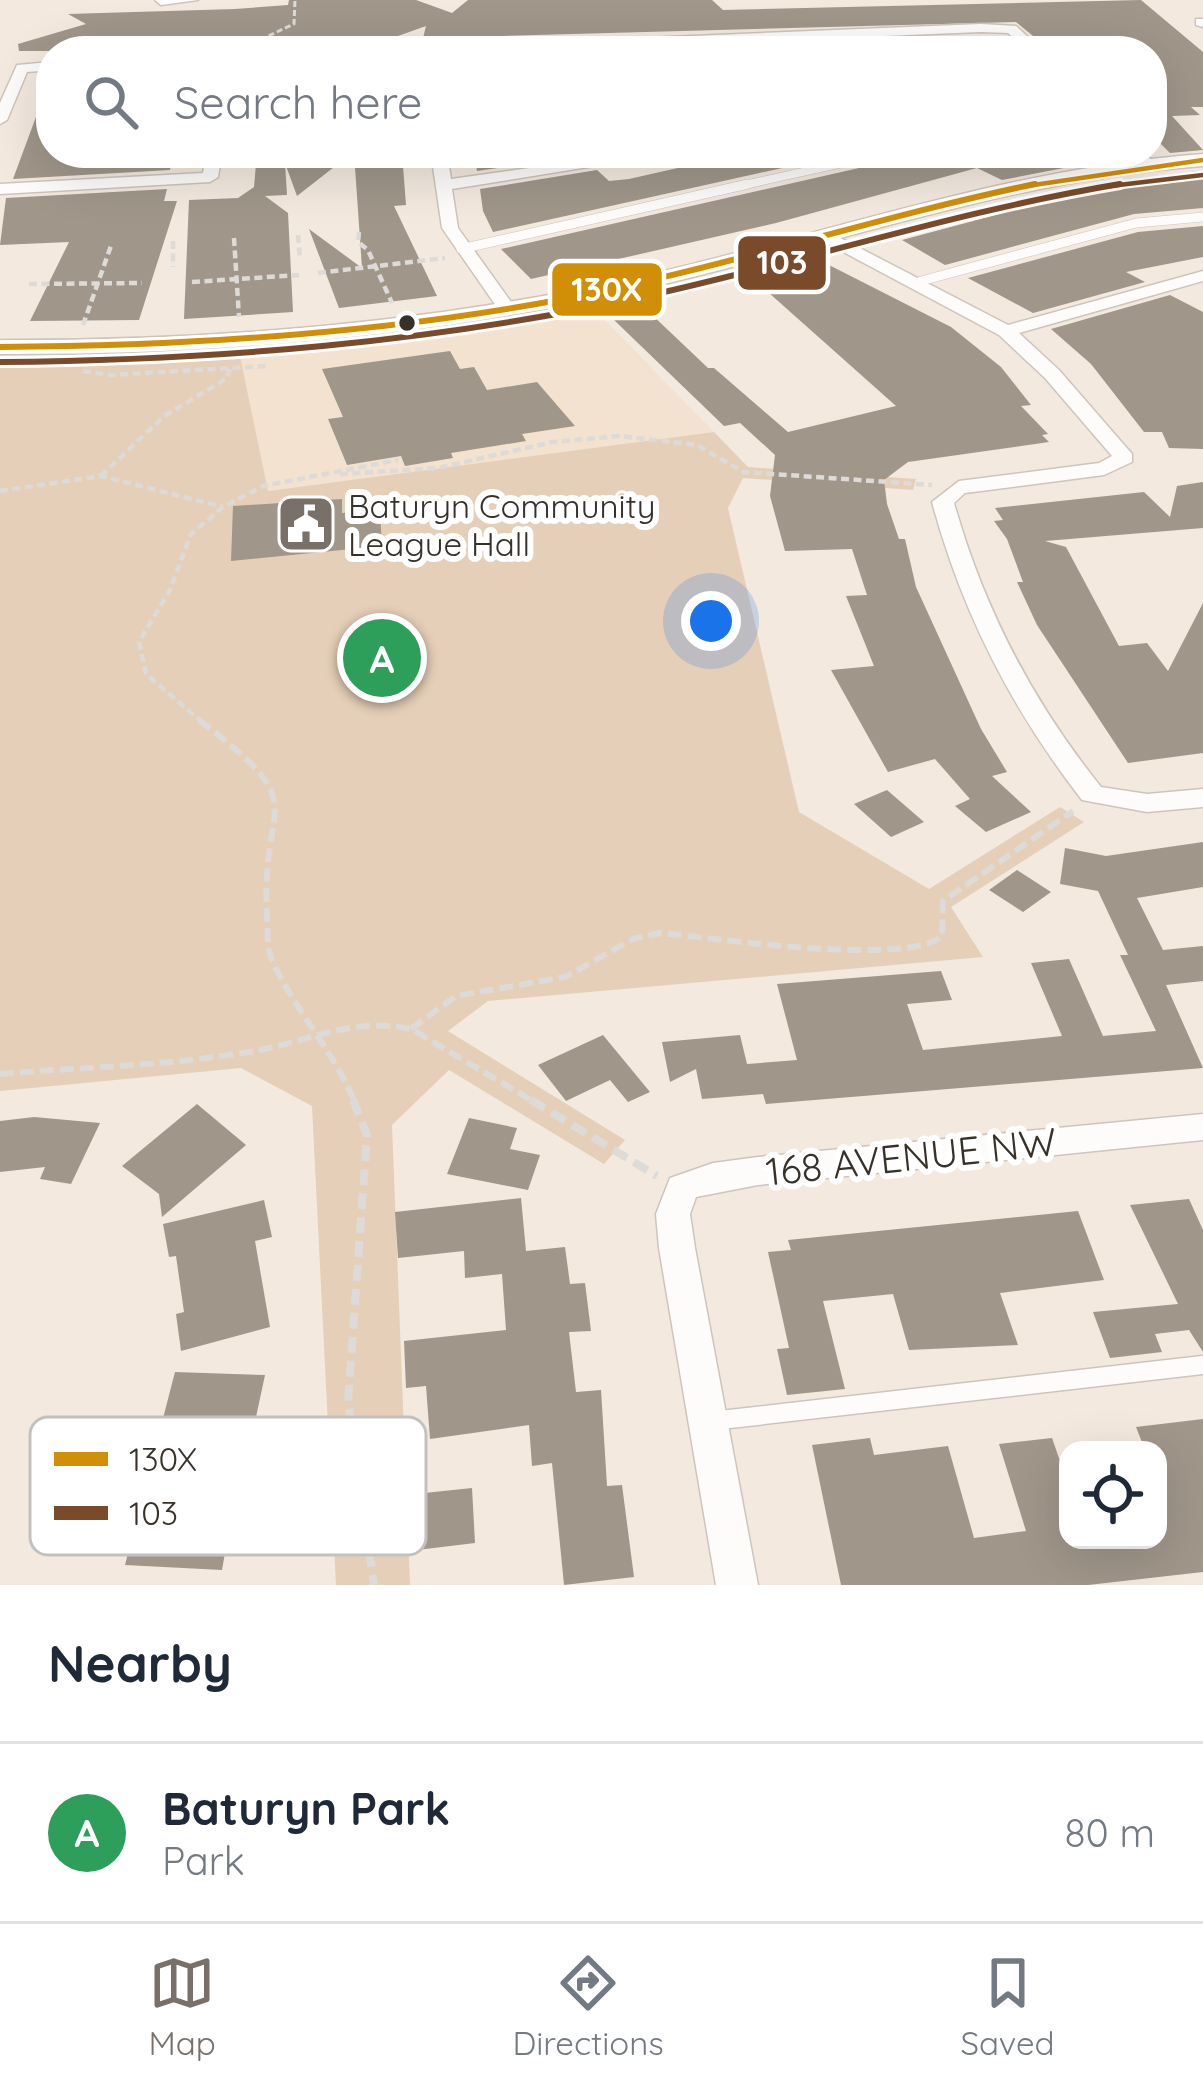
<!DOCTYPE html>
<html lang="en">
<head>
<meta charset="utf-8">
<style>
  :root { --surface:#fff; --page:#f6f6f7; --text:#1f2937; --muted:#747a83; --line:#e0e1e3; --accent:#797169 }
  body { margin:0; font-family:Quicksand,sans-serif; background:var(--page); color:var(--text) }
  .controls { position:absolute; right:36px; bottom:36px; display:grid; overflow:hidden; border-radius:24px; box-shadow:0 12px 48px #0002 }
  .controls button { width:108px; height:108px; display:grid; place-items:center; padding:0; border:0; border-bottom:3px solid var(--line); background:var(--surface); color:var(--text); font:60px sans-serif }
  .you { position:absolute; left:711px; top:621px; width:42px; height:42px; margin:-30px; border:9px solid #fff; border-radius:50%; background:#1a73e8; box-shadow:0 0 0 18px #1a73e833 }
  .badge { display:grid; place-items:center; width:78px; height:78px; border-radius:50%; background:var(--accent); color:#fff; font-size:39px; font-weight:700 }
  .pin { position:absolute; translate:-50% -50%; border:6px solid #fff; box-shadow:0 3px 12px #0006 }
  .list { margin:0; padding:0; list-style:none }
  h2 { display:flex; justify-content:space-between; align-items:center; height:156px; margin:0; padding:0 48px; font-size:51px }
  h2 small { font-size:39px; font-weight:400; color:var(--muted) }
  .list li { display:grid; grid-template-columns:78px 1fr auto; gap:36px; align-items:center; box-sizing:border-box; height:180px; padding:0 48px; border-top:3px solid var(--line) }
  .list b { display:block; font-size:45px; white-space:nowrap }
  .list p { margin:0; font-size:39px; white-space:nowrap; color:var(--muted) }
  .list em { font-size:39px; font-style:normal; color:var(--muted) }
  .icon { flex:none; width:66px; height:66px; fill:none; stroke:currentColor; stroke-width:2; stroke-linecap:round; stroke-linejoin:round }
  .map { position:relative; flex:none; width:1203px; height:1585px; overflow:hidden }
  .search { position:absolute; background:var(--surface); box-shadow:0 12px 48px #0002; left:36px; right:36px; top:36px; height:132px; display:flex; align-items:center; gap:30px; box-sizing:border-box; padding:0 42px; border-radius:48px; color:var(--muted); font-size:45px }
  .sheet { height:336px; background:var(--surface) }
  nav { display:flex; justify-content:space-around; align-items:center; box-sizing:border-box; height:168px; border-top:3px solid var(--line); background:var(--surface); font-size:33px; color:var(--muted) }
  nav a { display:grid; justify-items:center; gap:6px }
  nav .on { color:var(--accent) }
  .map>svg:first-child { display:block }
  .built { fill:#f3e2d0 }
  .green { fill:#e5cfb8 }
  .building { fill:#a0968a }
  .lines { fill:none; stroke-linecap:round; stroke-linejoin:round }
  .service-far2-casing { stroke:#cdc5bd; stroke-width:9 }
  .service-far1-casing { stroke:#cdc5bd; stroke-width:10 }
  .service-casing { stroke:#cdc5bd; stroke-width:21 }
  .minor-casing { stroke:#cdc5bd; stroke-width:3 }
  .tertiary-casing { stroke:#cdc5bd; stroke-width:3 }
  .path-far3 { stroke:#dddad7; stroke-width:3; stroke-dasharray:6 3; stroke-linecap:butt }
  .path-far2 { stroke:#dddad7; stroke-width:4.5; stroke-dasharray:8 4.5; stroke-linecap:butt }
  .path-far1 { stroke:#dddad7; stroke-width:6; stroke-dasharray:14 6; stroke-linecap:butt }
  .path { stroke:#dddad7; stroke-width:8; stroke-dasharray:16 8; stroke-linecap:butt }
  .service-far2 { stroke:#fdfcfa; stroke-width:8 }
  .service-far1 { stroke:#fdfcfa; stroke-width:9 }
  .service { stroke:#fdfcfa; stroke-width:18 }
  .minor { fill:#fdfcfa; fill-rule:evenodd }
  .tertiary { fill:#fdfcfa; fill-rule:evenodd }
  .bus-1-far1-casing { stroke:#fff; stroke-width:9 }
  .bus-1-casing { stroke:#fff; stroke-width:12 }
  .bus-2-far1-casing { stroke:#fff; stroke-width:9 }
  .bus-2-casing { stroke:#fff; stroke-width:12 }
  .bus-1-far1 { stroke:#d18f08; stroke-width:4.5 }
  .bus-1 { stroke:#d18f08; stroke-width:6 }
  .bus-2-far1 { stroke:#7a4b2a; stroke-width:4.5 }
  .bus-2 { stroke:#7a4b2a; stroke-width:6 }
  .bus-dot { fill:#38312a; stroke:#fff; stroke-width:4.5 }
  .labels { text-anchor:middle; dominant-baseline:central; stroke-width:12; stroke-linejoin:round; paint-order:stroke }
  .poi-label { font-size:33px; fill:#38312a; stroke:#fff; text-anchor:start }
  .near-street-label { font-size:39px; fill:#38312a; stroke:#fff }
  .key { fill:#fff; stroke:#c3c1bf; stroke-width:3 }
  .key-label { font-size:33px; fill:#38312a }
  .line-badge { stroke:#fff; stroke-width:4.5 }
  .badge-label { font-size:33px; text-anchor:middle; font-weight:bold; fill:#fff }
</style>
</head>
<body>
<div class="map">
<svg width="1203" height="1585" viewBox="0 0 1203 1585">
  <rect width="100%" height="100%" fill="#f3e9df"/>
  <!-- built -->
  <path class="built" d="M 597,312 L 714,432 L 268,491 L 240,356 Z"/>
  <!-- green -->
  <path class="green" d="M 240,356 L 268,491 L 714,432 L 748,467 L 916,479 L 913,490 L 743,478 L 728,508 L 799,812 L 929,889 L 1060,807 L 1084,822 L 951,907 L 983,957 L 488,1001 L 448,1031 L 625,1140 L 604,1164 L 449,1070 L 392,1125 L 410,1585 L 336,1585 L 312,1106 L 241,1068 L 0,1091 L 0,366 Z"/>
  <!-- building -->
  <path class="building" d="M 289,0 L 416,0 L 452,13 L 468,0 L 712,0 L 723,10 L 1141,0 L 1203,52 L 1203,107 L 1191,107 L 1200,115 L 1172,116 L 1203,150 L 1170,153 L 1155,138 L 1152,51 L 1067,51 L 1061,45 L 1044,45 L 1016,22 L 423,38 L 426,26 L 356,51 L 342,51 L 347,37 L 285,51 L 213,43 L 175,46 L 174,51 L 19,51 L 18,44 L 86,24 L 68,14 L 235,9 L 288,5 Z
    M 981,37 L 1006,37 L 1016,47 L 632,51 Z
    M 50,79 L 51,153 L 173,153 L 170,170 L 13,179 Z
    M 257,153 L 352,153 L 297,196 L 285,163 L 287,195 L 265,196 L 288,213 L 293,312 L 184,319 L 189,200 L 238,198 L 254,187 Z
    M 354,153 L 402,153 L 406,205 L 394,206 L 437,296 L 339,308 L 309,229 L 362,268 Z
    M 550,153 L 582,156 L 477,171 L 475,156 Z
    M 744,153 L 850,153 L 493,232 L 483,211 L 480,189 L 597,170 L 609,181 L 629,179 Z
    M 896,153 L 1062,153 L 1069,167 L 1002,180 L 977,168 L 776,223 L 531,279 L 501,249 L 890,161 Z
    M 1203,171 L 1203,208 L 1134,214 L 945,265 L 902,240 L 1044,202 L 1032,196 L 1097,184 L 1196,179 L 1189,172 Z
    M 167,189 L 164,201 L 177,201 L 139,320 L 30,321 L 69,242 L 0,245 L 6,198 Z
    M 1203,226 L 1203,257 L 1126,272 L 1145,282 L 1033,313 L 968,278 L 1138,232 Z
    M 829,265 L 951,327 L 1001,367 L 1031,405 L 1021,406 L 1048,434 L 1042,435 L 1049,442 L 908,462 L 884,480 L 887,504 L 899,539 L 905,539 L 916,587 L 981,729 L 1007,772 L 992,776 L 1031,812 L 986,832 L 955,806 L 970,799 L 935,759 L 888,772 L 831,670 L 874,666 L 846,596 L 867,595 L 852,549 L 785,551 L 770,496 L 775,455 L 740,423 L 724,426 L 613,319 L 649,312 L 708,368 L 714,368 L 788,432 L 896,406 L 760,285 Z
    M 1170,295 L 1203,312 L 1203,449 L 1169,448 L 1162,432 L 1144,432 L 1091,364 L 1051,329 Z
    M 450,351 L 460,369 L 474,367 L 487,390 L 537,382 L 575,426 L 522,434 L 526,441 L 451,453 L 453,458 L 405,466 L 401,456 L 347,465 L 328,419 L 343,417 L 322,369 Z
    M 1203,482 L 1203,528 L 1045,541 L 1066,547 L 1119,646 L 1147,643 L 1168,671 L 1203,603 L 1203,753 L 1128,763 L 1037,625 L 1017,582 L 1023,582 L 1007,539 L 994,521 L 1003,520 L 995,508 L 1144,492 L 1170,517 L 1177,486 Z
    M 342,499 L 342,513 L 380,511 L 382,546 L 231,561 L 233,506 Z
    M 887,790 L 924,822 L 891,837 L 854,804 Z
    M 1203,842 L 1203,887 L 1137,898 L 1163,950 L 1203,946 L 1203,981 L 1166,985 L 1203,1068 L 766,1104 L 763,1094 L 702,1099 L 696,1069 L 670,1082 L 662,1042 L 740,1035 L 747,1064 L 797,1060 L 777,984 L 941,971 L 952,1000 L 907,1004 L 923,1050 L 1062,1036 L 1031,963 L 1069,959 L 1103,1036 L 1156,1031 L 1120,955 L 1128,955 L 1098,891 L 1060,884 L 1065,848 L 1106,856 Z
    M 1017,870 L 1051,892 L 1023,912 L 989,890 Z
    M 603,1035 L 650,1092 L 628,1102 L 610,1080 L 566,1101 L 538,1065 Z
    M 197,1104 L 246,1145 L 162,1217 L 159,1194 L 122,1166 Z
    M 34,1117 L 100,1123 L 71,1184 L 40,1179 L 45,1167 L 0,1172 L 0,1121 Z
    M 469,1118 L 517,1128 L 510,1149 L 540,1155 L 528,1190 L 447,1174 Z
    M 521,1198 L 526,1251 L 565,1247 L 570,1284 L 585,1283 L 591,1331 L 569,1332 L 576,1392 L 601,1390 L 607,1486 L 622,1485 L 634,1577 L 564,1585 L 552,1463 L 532,1466 L 529,1425 L 430,1439 L 426,1386 L 406,1388 L 404,1341 L 506,1330 L 502,1274 L 465,1278 L 464,1251 L 398,1258 L 395,1212 Z
    M 1189,1199 L 1203,1230 L 1203,1352 L 1189,1330 L 1155,1334 L 1162,1352 L 1110,1358 L 1093,1312 L 1178,1304 L 1130,1205 Z
    M 264,1200 L 272,1237 L 255,1241 L 270,1327 L 181,1351 L 176,1314 L 184,1312 L 176,1256 L 169,1257 L 163,1224 Z
    M 1078,1211 L 1104,1280 L 1000,1293 L 1018,1345 L 909,1350 L 893,1294 L 823,1301 L 845,1389 L 787,1395 L 777,1349 L 789,1348 L 768,1252 L 791,1250 L 788,1240 Z
    M 175,1372 L 265,1375 L 256,1417 L 249,1416 L 222,1570 L 125,1565 Z
    M 1203,1419 L 1203,1572 L 1088,1585 L 841,1585 L 812,1445 L 870,1438 L 874,1455 L 948,1446 L 974,1538 L 1026,1531 L 999,1444 L 1052,1438 L 1068,1484 L 1068,1540 L 1158,1540 L 1158,1450 L 1145,1450 L 1136,1427 Z
    M 472,1488 L 475,1543 L 417,1550 L 415,1494 Z"/>
  <g class="lines">
    <defs>
      <path id="service-far2" d="M 735,187 L 888,153"/>
      <path id="service-far1" d="M 461,249 L 748,184
        M 921,281 L 1136,223 L 1203,217"/>
      <path id="service" d="M 712,1421 L 1203,1365"/>
      <path id="minor" d="M 155,0 L 198,0 L 161,5 Z
        M 1196,19 L 1203,19 L 1203,27 L 1196,25 Z
        M 981,24 L 1016,26 L 1043,51 L 1028,51 L 1008,33 L 981,32 L 524,51 L 420,51 L 427,47 Z
        M 51,62 L 51,70 L 27,72 L 7,120 L 0,124 L 0,103 L 17,65 Z
        M 206,153 L 222,153 L 218,177 L 210,182 L 0,194 L 0,184 L 203,173 Z
        M 431,153 L 447,153 L 451,179 L 635,153 L 675,153 L 452,189 L 458,228 L 516,309 L 507,314 L 501,313 L 442,228 Z
        M 1128,153 L 1145,153 L 1154,163 L 1141,166 Z
        M 825,230 L 1008,325 L 1203,271 L 1203,281 L 1019,333 L 1059,370 L 1132,454 L 1132,462 L 1104,475 L 965,493 L 954,503 C 984,609 1032,701 1101,787 L 1147,794 L 1203,789 L 1203,807 L 1147,812 L 1082,800 C 1012,710 962,613 932,502 L 959,481 L 1099,463 L 1112,456 L 1045,378 L 999,335 L 819,239 L 819,231 Z
        M 1203,1114 L 1203,1140 L 758,1185 L 696,1197 L 690,1214 L 695,1248 L 758,1585 L 716,1585 L 659,1248 L 656,1214 L 670,1178 L 713,1163 L 758,1157 Z"/>
      <path id="tertiary" d="M 1203,154 L 1203,166 C 1009,180 831,246 643,289 C 432,337 216,355 0,354 L 0,340 C 216,341 431,323 643,276 C 831,233 1009,168 1203,154 Z"/>
    </defs>
    <!-- service-far2 casing -->
    <use href="#service-far2" class="service-far2-casing"/>
    <!-- service-far1 casing -->
    <use href="#service-far1" class="service-far1-casing"/>
    <!-- service casing -->
    <use href="#service" class="service-casing"/>
    <!-- minor casing -->
    <use href="#minor" class="minor-casing"/>
    <!-- tertiary casing -->
    <use href="#tertiary" class="tertiary-casing"/>
    <!-- path-far3 -->
    <path class="path-far3" d="M 236,51 L 294,24 L 295,0"/>
    <!-- path-far2 -->
    <path class="path-far2" d="M 359,232 L 358,242 L 368,250 L 392,303
      M 298,235 L 300,258
      M 234,238 L 239,317
      M 173,241 L 173,267
      M 318,273 L 445,258
      M 192,282 L 299,275
      M 29,284 L 142,283
      M 83,325 L 112,243
      M 83,371 L 109,375 L 268,366
      M 340,474 L 438,468 L 553,442 L 619,436 L 697,445 L 743,472 L 932,485
      M 101,476 L 163,417 L 227,378 L 230,369
      M 0,491 L 101,476 L 223,507
      M 203,723 L 146,674 L 139,642 L 170,590 L 191,534 L 223,507 L 263,486 L 398,460"/>
    <!-- path-far1 -->
    <path class="path-far1" d="M 199,720 C 317,810 260,796 267,915 C 268,929 266,948 272,960 C 295,1011 334,1051 355,1103
      M 411,1029 L 456,996 L 565,977 L 633,939 L 660,933 C 714,938 908,967 942,936 L 943,901 L 1073,811
      M 0,1074 C 83,1067 167,1066 249,1052 C 306,1043 352,1016 411,1029 L 536,1103"/>
    <!-- path -->
    <path class="path" d="M 353,1100 L 367,1135 L 348,1402 L 374,1585
      M 531,1100 L 657,1176"/>
    <!-- service-far2 -->
    <use href="#service-far2" class="service-far2"/>
    <!-- service-far1 -->
    <use href="#service-far1" class="service-far1"/>
    <!-- service -->
    <use href="#service" class="service"/>
    <!-- minor -->
    <use href="#minor" class="minor"/>
    <!-- tertiary -->
    <use href="#tertiary" class="tertiary"/>
    <defs>
      <path id="bus-1-far1" d="M 1020,187 L 1203,160"/>
      <path id="bus-1" d="M 0,347 C 189,346 378,334 564,299 C 723,268 876,217 1035,184"/>
      <path id="bus-2-far1" d="M 1102,187 L 1203,175"/>
      <path id="bus-2" d="M 0,362 C 216,360 430,343 642,297 C 802,262 958,211 1120,184"/>
    </defs>
    <!-- bus-1-far1 casing -->
    <use href="#bus-1-far1" class="bus-1-far1-casing"/>
    <!-- bus-1 casing -->
    <use href="#bus-1" class="bus-1-casing"/>
    <!-- bus-2-far1 casing -->
    <use href="#bus-2-far1" class="bus-2-far1-casing"/>
    <!-- bus-2 casing -->
    <use href="#bus-2" class="bus-2-casing"/>
    <!-- bus-1-far1 -->
    <use href="#bus-1-far1" class="bus-1-far1"/>
    <!-- bus-1 -->
    <use href="#bus-1" class="bus-1"/>
    <!-- bus-2-far1 -->
    <use href="#bus-2-far1" class="bus-2-far1"/>
    <!-- bus-2 -->
    <use href="#bus-2" class="bus-2"/>
  </g>
  <!-- icons -->
  <defs>
    <symbol id="civic-square" viewBox="-11 -11 22 22"><rect x="-9" y="-9" width="18" height="18" rx="4" fill="#797169" stroke="#fff"/><path d="M-.6-6.5H3V-4.5H.6V-3L4-1V1h2V6H-6V1h2V-1L-.6-3ZM-1.2 2.5V6h2.4V2.5Z" fill="#fff"/></symbol>
  </defs>
  <g fill-rule="evenodd">
    <use href="#civic-square" x="273" y="491" width="66" height="66"/>
  </g>
  <!-- markers -->
  <circle class="bus-dot" cx="407" cy="323" r="10"/>
  <g class="labels">
    <!-- poi labels -->
    <g class="poi-label">
      <text x="348" y="505">Baturyn Community<tspan x="348" dy="38">League Hall</tspan></text>
    </g>
    <!-- near-street labels -->
    <g class="near-street-label">
      <text transform="translate(911 1156) rotate(-6)">168 AVENUE NW</text>
    </g>
  </g>
  <!-- legend -->
  <rect x="30" y="1417" width="396" height="138" rx="18" class="key"/>
  <rect x="54" y="1452" width="54" height="14" fill="#d18f08"/>
  <rect x="54" y="1506" width="54" height="14" fill="#7a4b2a"/>
  <g class="key-label">
    <text x="129" y="1471">130X</text>
    <text x="129" y="1525">103</text>
  </g>
  <g class="line-badge">
    <rect x="736" y="234" width="92" height="58" rx="12" fill="#7a4b2a"/>
    <rect x="550" y="261" width="114" height="57" rx="12" fill="#d18f08"/>
  </g>
  <g class="badge-label">
    <text x="782" y="274">103</text>
    <text x="607" y="301">130X</text>
  </g>
</svg>
<div class="controls">
<button><svg class="icon" aria-label="locate" viewBox="0 0 24 24"><circle cx="12" cy="12" r="6"/><path d="M12 2v4M12 18v4M2 12h4M18 12h4"/></svg></button>
</div>
<div class="you"></div>
<div class="pin badge" style="left:382px;top:658px;background:#2e9e5b">A</div>
<div class="search"><svg class="icon" aria-label="search" viewBox="0 0 24 24"><circle cx="10" cy="10" r="6"/><path d="M15 15l6 6"/></svg>Search here</div>
</div>
<section class="sheet">
<h2>Nearby<small></small></h2>
<ul class="list">
<li><span class="badge" style="background:#2e9e5b">A</span><div><b>Baturyn Park</b><p>Park</p></div><em>80 m</em></li>
</ul>
</section>
<nav>
<a class="on"><svg class="icon" aria-label="map" viewBox="0 0 24 24"><path d="M3 6l6-2 6 2 6-2v14l-6 2-6-2-6 2zM9 4v14M15 6v14"/></svg>Map</a>
<a><svg class="icon" aria-label="directions" viewBox="0 0 24 24"><path d="M12 3l9 9-9 9-9-9zM9 14v-3h6M13 9l2 2-2 2"/></svg>Directions</a>
<a><svg class="icon" aria-label="saved" viewBox="0 0 24 24"><path d="M7 4h10v16l-5-4-5 4z"/></svg>Saved</a>
</nav>
</body>
</html>
